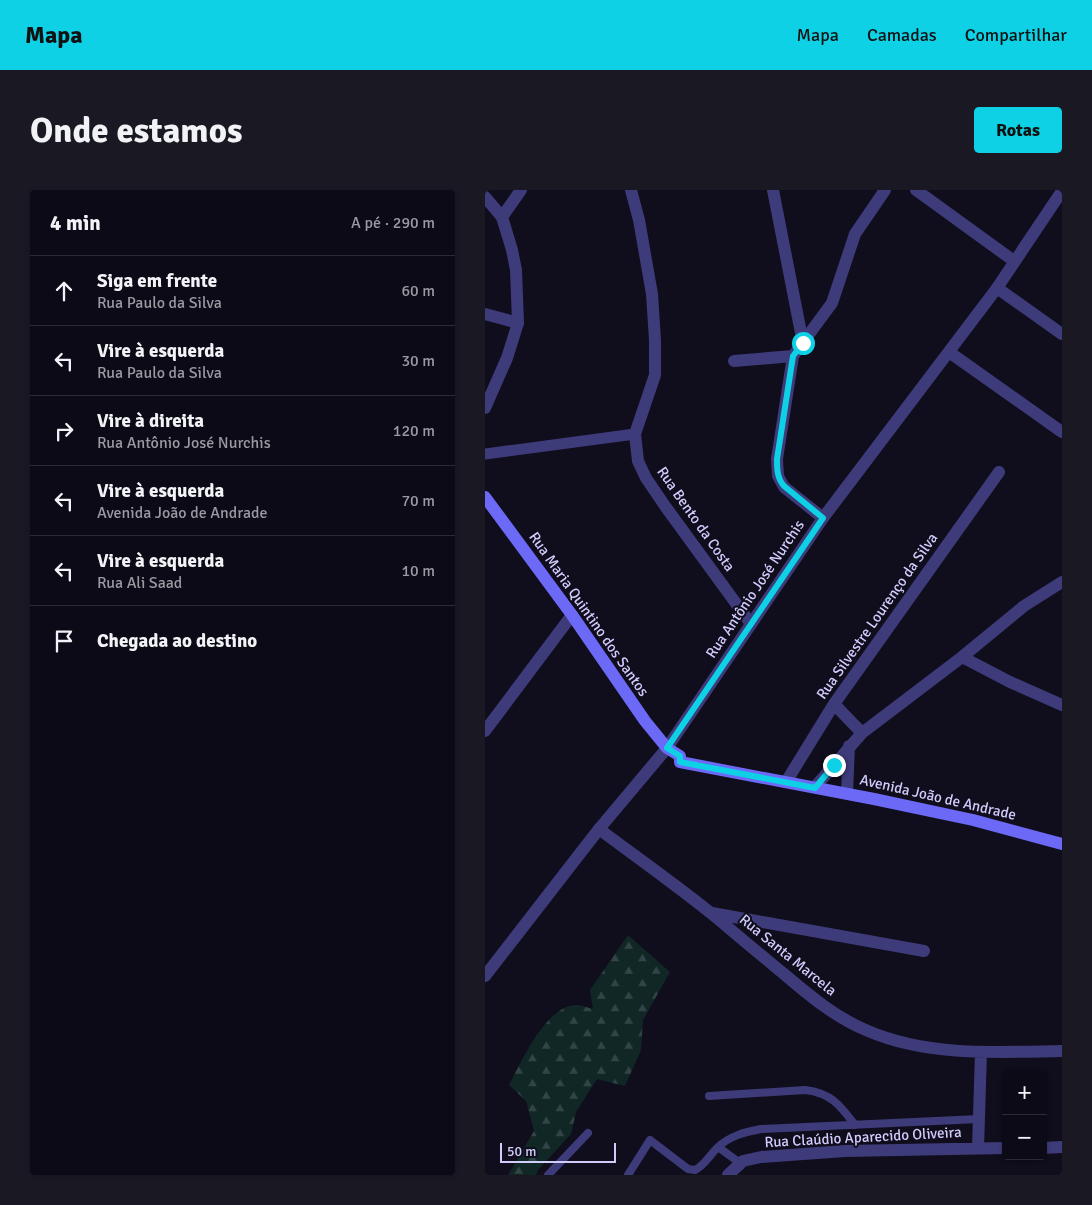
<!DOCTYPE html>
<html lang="pt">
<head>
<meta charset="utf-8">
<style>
  :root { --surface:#0c0a16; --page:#1a1823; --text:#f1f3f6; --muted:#9a9aa1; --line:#2c2b35; --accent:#0ed1e6 }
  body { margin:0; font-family:Signika,sans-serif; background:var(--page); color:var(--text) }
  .controls { position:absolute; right:15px; bottom:15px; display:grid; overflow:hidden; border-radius:5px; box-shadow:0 1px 4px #0004 }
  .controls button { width:45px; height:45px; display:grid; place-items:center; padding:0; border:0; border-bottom:1px solid var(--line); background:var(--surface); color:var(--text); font:25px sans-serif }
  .scale { position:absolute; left:15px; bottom:12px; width:116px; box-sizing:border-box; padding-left:5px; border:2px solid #d1ccfc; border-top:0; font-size:14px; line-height:18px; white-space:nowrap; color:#d1ccfc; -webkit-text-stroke:4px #100d1d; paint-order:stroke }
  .stop { position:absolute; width:15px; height:15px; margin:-11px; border:4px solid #0ed1e6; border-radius:50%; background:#fff }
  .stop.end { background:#0ed1e6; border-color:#fff; box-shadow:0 1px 5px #0008 }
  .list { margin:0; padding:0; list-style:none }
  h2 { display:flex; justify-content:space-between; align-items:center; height:65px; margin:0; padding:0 20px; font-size:21px }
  h2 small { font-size:16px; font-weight:400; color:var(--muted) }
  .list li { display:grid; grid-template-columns:32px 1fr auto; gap:15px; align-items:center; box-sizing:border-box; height:70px; padding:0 20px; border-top:1px solid var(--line) }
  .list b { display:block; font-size:19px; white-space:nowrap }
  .list p { margin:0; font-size:16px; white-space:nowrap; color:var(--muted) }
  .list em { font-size:16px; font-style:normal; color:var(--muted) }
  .icon { flex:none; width:28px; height:28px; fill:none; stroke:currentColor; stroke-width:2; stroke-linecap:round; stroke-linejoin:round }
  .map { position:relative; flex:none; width:577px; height:985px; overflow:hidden; border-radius:5px }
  header { display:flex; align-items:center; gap:30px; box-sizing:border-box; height:70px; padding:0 25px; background:var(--accent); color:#111 }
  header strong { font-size:24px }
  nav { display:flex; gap:28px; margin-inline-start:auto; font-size:18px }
  .intro { display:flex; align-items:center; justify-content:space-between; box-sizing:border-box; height:120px; padding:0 30px }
  h1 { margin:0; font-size:35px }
  .button { padding:12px 22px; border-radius:5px; background:var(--accent); color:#111; font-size:18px; font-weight:700 }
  main { display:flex; gap:30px; padding:0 30px }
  aside { flex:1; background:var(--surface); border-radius:5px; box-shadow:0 1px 4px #0004 }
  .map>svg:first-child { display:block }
  .forest { fill:url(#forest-firs) }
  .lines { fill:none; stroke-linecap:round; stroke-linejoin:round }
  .service { stroke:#3d3b79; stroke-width:8 }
  .pedestrian { stroke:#3d3b79; stroke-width:11 }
  .minor { stroke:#3d3b79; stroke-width:12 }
  .tertiary { stroke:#3d3b79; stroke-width:12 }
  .secondary { stroke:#6c69f6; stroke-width:12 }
  .route { stroke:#0ed1e6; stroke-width:6 }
  .labels { text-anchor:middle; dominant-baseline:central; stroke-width:4; stroke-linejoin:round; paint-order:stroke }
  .street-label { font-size:15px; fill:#d1ccfc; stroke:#100d1d }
</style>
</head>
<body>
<header>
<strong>Mapa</strong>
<nav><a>Mapa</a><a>Camadas</a><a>Compartilhar</a></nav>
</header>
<div class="intro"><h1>Onde estamos</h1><a class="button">Rotas</a></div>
<main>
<aside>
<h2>4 min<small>A pé · 290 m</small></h2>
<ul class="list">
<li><svg class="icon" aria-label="ahead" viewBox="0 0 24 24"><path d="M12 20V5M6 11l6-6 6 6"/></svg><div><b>Siga em frente</b><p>Rua Paulo da Silva</p></div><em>60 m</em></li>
<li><svg class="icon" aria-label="left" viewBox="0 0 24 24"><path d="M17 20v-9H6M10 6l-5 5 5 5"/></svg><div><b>Vire à esquerda</b><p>Rua Paulo da Silva</p></div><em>30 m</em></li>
<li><svg class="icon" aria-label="right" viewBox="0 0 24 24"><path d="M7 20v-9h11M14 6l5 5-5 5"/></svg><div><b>Vire à direita</b><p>Rua Antônio José Nurchis</p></div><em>120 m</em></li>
<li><svg class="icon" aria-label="left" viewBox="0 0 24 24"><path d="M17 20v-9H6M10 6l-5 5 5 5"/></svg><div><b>Vire à esquerda</b><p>Avenida João de Andrade</p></div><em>70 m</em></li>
<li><svg class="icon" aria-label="left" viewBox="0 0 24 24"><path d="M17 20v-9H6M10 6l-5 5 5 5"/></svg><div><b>Vire à esquerda</b><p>Rua Ali Saad</p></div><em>10 m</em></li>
<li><svg class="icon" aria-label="arrive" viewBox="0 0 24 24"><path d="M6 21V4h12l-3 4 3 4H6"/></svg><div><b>Chegada ao destino</b></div></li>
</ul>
</aside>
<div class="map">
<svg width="577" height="985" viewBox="0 0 577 985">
  <defs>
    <pattern id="forest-firs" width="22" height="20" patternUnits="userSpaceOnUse" patternTransform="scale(1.25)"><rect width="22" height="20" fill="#102726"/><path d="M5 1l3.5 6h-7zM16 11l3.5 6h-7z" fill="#324546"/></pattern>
  </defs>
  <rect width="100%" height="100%" fill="#100d1d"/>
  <!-- forest -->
  <path class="forest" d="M 143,745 L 185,782 L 158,830 L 156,860 L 140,896 L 112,889 L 91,922 L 86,944 L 53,980 L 51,985 L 23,985 L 49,941 L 41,911 L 24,895 C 36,872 62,814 92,815 C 97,815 103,818 108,819 L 105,800 Z"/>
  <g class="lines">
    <!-- service -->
    <path class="service" d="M 224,906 L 320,900 C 346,903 355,915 370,935
      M 233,957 L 255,973
      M 63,985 L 103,943
      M 143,985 L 165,950 L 203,979 L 210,980 C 219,976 225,965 232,958 C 244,946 260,942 276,939 L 494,929"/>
    <!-- pedestrian -->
    <path class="pedestrian" d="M 0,264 L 150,244"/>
    <!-- minor -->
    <path class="minor" d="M 146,0 L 154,30 L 167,104 L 170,150 L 170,185 L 150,244 L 153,271 L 161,288 L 180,316 L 266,434
      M 288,0 L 318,153
      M 431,0 L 529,71
      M 17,27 L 36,0
      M 512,98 L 577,144
      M 0,124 L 33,133
      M 464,162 L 577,242
      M 249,171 L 308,166
      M 338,328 L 299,297 L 293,286 L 292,269 L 308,166 L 347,113 L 370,44 L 400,0
      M 477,467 L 525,492 L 577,515
      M 349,514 L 377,543
      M 0,541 L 87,425
      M 301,592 L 349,514 L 514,282
      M 330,597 L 377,543 L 477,467 L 539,416 L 577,392
      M 362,603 L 364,556
      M 114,639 C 154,669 194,697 232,728 C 254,747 276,765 299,784 C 325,806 351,828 383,841 C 444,867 513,862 577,861
      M 227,723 L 439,761
      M 493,958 L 496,862
      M 558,958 L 577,957
      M 243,985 L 258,971 L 276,967 L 360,961 L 521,958"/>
    <!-- tertiary -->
    <path class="tertiary" d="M 0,7 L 17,27 L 27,60 L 31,80 L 33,133 L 22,168 L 0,218
      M 0,786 L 114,639 L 182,558 L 338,328 L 512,98 L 577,1"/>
    <!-- secondary -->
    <path class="secondary" d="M 0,307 L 87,425 L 160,531 L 182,558 L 195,566 L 195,572 L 389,609 L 488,630 L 577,654"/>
  </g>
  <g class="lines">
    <!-- route -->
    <path class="route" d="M 318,153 L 308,166 L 292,269 C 292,279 292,288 299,296 L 338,328 L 182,558 L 195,566 L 195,572 L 330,598 L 349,575"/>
  </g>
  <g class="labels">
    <!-- street labels -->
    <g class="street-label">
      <text transform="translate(211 329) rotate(55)">Rua Bento da Costa</text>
      <text transform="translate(270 399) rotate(-56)">Rua Antônio José Nurchis</text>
      <text transform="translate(104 424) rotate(55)">Rua Maria Quintino dos Santos</text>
      <text transform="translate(392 426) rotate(-55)">Rua Silvestre Lourenço da Silva</text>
      <text transform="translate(453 607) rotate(13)">Avenida João de Andrade</text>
      <text transform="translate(303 765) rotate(39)">Rua Santa Marcela</text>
      <text transform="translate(378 947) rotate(-3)">Rua Claúdio Aparecido Oliveira</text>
    </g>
  </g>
</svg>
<div class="controls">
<button>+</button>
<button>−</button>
</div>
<div class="scale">50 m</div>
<div class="stop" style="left:318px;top:153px"></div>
<div class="stop end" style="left:349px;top:575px"></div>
</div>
</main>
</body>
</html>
